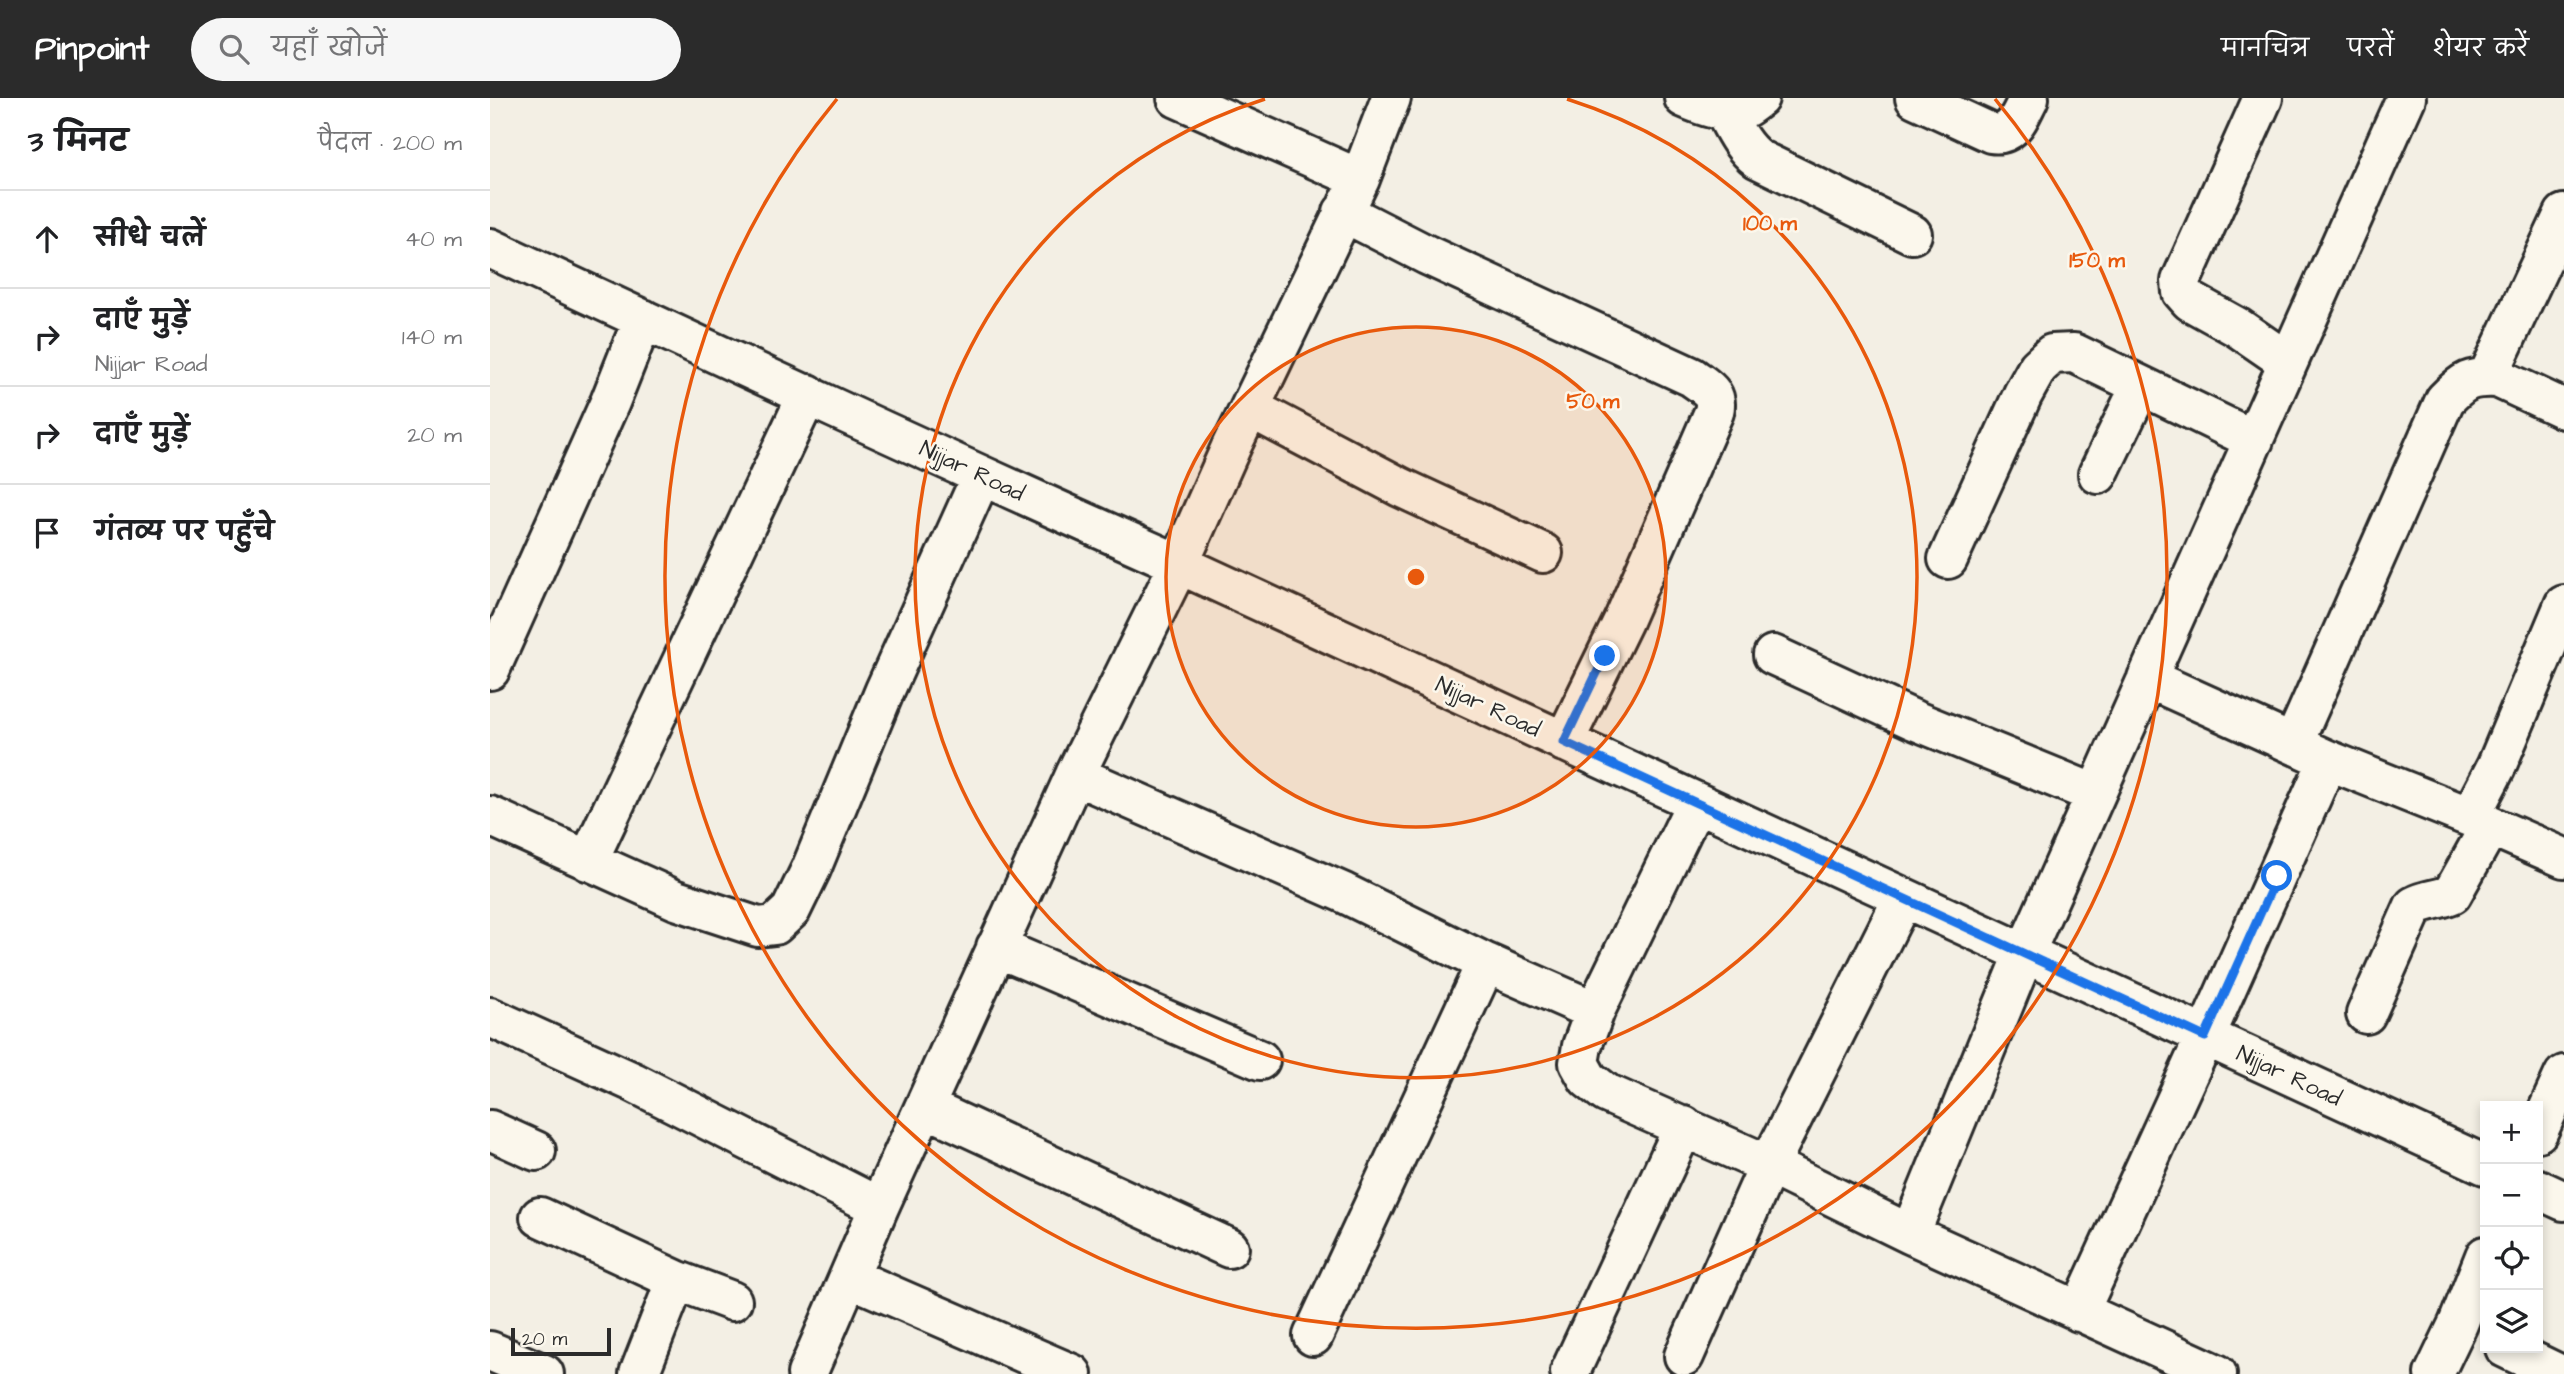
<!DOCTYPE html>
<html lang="hi">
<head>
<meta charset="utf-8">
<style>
  :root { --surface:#fff; --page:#f6f6f6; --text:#202124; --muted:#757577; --line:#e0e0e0; --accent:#2b2b2b }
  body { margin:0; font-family:"Architects Daughter","Playpen Sans Deva",sans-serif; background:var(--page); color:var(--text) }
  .controls { position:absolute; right:21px; bottom:21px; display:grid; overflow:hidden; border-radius:0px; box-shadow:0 4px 10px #0003 }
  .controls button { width:63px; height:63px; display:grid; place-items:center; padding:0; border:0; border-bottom:2px solid var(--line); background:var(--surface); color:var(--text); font:35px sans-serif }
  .scale { position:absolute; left:21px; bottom:18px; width:100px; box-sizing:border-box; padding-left:7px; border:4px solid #2b2b2b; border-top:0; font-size:19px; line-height:24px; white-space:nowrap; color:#2b2b2b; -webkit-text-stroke:5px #fbf7ec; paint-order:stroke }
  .stop { position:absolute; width:21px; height:21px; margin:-16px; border:5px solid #1a73e8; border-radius:50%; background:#fff }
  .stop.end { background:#1a73e8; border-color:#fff; box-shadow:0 2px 7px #0008 }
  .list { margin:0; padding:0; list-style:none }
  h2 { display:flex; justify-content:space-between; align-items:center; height:91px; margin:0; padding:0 28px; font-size:30px }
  h2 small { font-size:23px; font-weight:400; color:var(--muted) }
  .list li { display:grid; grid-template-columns:46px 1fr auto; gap:21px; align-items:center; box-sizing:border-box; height:98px; padding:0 28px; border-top:2px solid var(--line) }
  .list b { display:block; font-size:26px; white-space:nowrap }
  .list p { margin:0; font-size:23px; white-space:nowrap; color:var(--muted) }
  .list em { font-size:23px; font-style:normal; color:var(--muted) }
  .icon { flex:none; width:38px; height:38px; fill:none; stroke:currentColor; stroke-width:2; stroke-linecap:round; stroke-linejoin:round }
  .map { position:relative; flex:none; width:2074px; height:1276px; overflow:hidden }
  header { display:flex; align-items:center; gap:42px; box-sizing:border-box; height:98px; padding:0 35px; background:var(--accent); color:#fff }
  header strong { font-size:33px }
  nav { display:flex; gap:38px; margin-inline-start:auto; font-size:24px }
  .search { width:490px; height:63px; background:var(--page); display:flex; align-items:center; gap:18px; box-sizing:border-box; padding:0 24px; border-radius:38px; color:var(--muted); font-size:26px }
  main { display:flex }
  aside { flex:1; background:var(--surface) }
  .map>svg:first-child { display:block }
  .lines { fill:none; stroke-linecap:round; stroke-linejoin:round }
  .minor-casing { stroke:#2b2b2b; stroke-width:44 }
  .minor { stroke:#fbf7ec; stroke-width:38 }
  .route { stroke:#1a73e8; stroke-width:9 }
  .ring { fill:none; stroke:#e8590c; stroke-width:3.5 }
  .labels { text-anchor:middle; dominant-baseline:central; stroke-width:5; stroke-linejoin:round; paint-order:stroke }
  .street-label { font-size:23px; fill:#2b2b2b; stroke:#fbf7ec }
  .centre { fill:#e8590c; stroke:#fbf7ec; stroke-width:3.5 }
  .ring-label { font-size:21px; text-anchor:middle; font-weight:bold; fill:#e8590c; stroke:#fbf7ec; stroke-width:5; stroke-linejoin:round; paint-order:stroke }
</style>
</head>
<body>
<header>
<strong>Pinpoint</strong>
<div class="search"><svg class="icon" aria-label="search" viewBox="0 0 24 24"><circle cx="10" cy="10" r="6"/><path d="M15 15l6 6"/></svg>यहाँ खोजें</div>
<nav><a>मानचित्र</a><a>परतें</a><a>शेयर करें</a></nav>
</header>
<main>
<aside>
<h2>3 मिनट<small>पैदल · 200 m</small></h2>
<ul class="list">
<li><svg class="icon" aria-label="ahead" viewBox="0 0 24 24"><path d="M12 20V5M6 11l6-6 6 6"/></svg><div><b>सीधे चलें</b></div><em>40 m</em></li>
<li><svg class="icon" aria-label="right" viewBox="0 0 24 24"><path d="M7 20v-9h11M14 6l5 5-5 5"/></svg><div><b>दाएँ मुड़ें</b><p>Nijjar Road</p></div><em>140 m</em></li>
<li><svg class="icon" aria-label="right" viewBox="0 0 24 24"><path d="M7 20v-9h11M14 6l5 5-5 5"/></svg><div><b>दाएँ मुड़ें</b></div><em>20 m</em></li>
<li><svg class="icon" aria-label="arrive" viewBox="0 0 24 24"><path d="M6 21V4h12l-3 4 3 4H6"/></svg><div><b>गंतव्य पर पहुँचे</b></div></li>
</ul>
</aside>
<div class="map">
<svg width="2074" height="1276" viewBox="0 0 2074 1276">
  <rect width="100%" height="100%" fill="#f3efe4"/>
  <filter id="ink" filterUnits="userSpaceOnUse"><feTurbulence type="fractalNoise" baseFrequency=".0143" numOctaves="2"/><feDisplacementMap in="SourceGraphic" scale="14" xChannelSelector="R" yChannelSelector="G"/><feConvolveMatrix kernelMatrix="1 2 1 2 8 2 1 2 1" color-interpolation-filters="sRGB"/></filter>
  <g filter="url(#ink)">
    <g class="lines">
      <defs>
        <path id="minor" d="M 687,0 L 870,81
          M 1194,0 C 1212,8 1235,17 1255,10 C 1259,8 1265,3 1269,0
          M 1425,0 L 1501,35 C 1524,39 1530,17 1539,0
          M 1773,0 L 1691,183 L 1692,194 L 1700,203 L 1747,229 L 1798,264
          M 1233,11 C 1243,29 1251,48 1268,61 L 1422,136
          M 853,114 L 937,157 L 1202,279 C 1215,289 1229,294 1224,314 L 1133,523 L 1074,644
          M 2074,116 L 1999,276 L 2074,311
          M 0,150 C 229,257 458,364 689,466 L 1995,1067
          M 760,310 L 910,389 L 1053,455
          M 1608,376 L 1650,289
          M 1458,461 L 1533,296 L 1548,269 L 1562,256 L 1584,255 L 1764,342
          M 1283,557 L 1424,622 L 1605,696
          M 0,572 L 120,304 L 153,221
          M 1657,580 L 1838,662 L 1980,719 L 2074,760
          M 1804,644 L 1955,302 C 1974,282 1980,279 2007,280
          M 585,677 L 854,795 L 996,865 L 1105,913
          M 1206,705 L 1105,913 L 1092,948 L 1089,965 L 1098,981 L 1116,995 L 1279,1067 L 1420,1136 L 1727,1276
          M 0,718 L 186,802 L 268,829 L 285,827 L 301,812 L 321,771 L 395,592 L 491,379
          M 1980,719 L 2006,669 L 2074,507
          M 98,763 L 318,296
          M 506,849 L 770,962
          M 1876,916 L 1924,808 C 1937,801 1949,802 1962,796 L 2000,728
          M 0,919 L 143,984 L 389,1109
          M 435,1009 L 739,1150
          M 0,1032 L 46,1053
          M 2048,1034 L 2074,977
          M 2048,1091 L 2074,1103
          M 50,1119 L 186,1182 L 242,1203
          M 1420,1136 L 1534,857 L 1916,0
          M 359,1179 L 582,1276
          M 1589,1214 L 1715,939 L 1838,662
          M 823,1238 L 996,865
          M 2015,1250 L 2069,1276
          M 0,1253 L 54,1276
          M 1194,1258 L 1279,1067 L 1413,800
          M 1080,1274 L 1194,1028
          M 149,1276 L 186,1182
          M 317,1276 L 389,1109 L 585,677 L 689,466 L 742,347 L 870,81 L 901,0
          M 1944,1276 L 1968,1226 L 1995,1158"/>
      </defs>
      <!-- minor casing -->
      <use href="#minor" class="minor-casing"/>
      <!-- minor -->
      <use href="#minor" class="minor"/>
    </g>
  </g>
  <g class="lines" filter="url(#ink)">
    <!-- route -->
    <path class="route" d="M 1115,558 L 1074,644 L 1715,939 L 1787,778"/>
  </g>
  <!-- distance rings -->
  <circle cx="926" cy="479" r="250" fill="#e8590c" fill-opacity=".12"/>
  <g class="ring">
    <circle cx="926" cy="479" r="250"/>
    <path d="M1077 1A501 501 0 1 1 775 1"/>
    <path d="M1505 1A751 751 0 1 1 347 1"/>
  </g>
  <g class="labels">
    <!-- street labels -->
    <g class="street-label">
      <text transform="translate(482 373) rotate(25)">Nijjar Road</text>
      <text transform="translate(998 609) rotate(25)">Nijjar Road</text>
      <text transform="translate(1799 978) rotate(25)">Nijjar Road</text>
    </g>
  </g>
  <circle cx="926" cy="479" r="10" class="centre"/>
  <g class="ring-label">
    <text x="1280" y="132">100 m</text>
    <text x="1607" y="169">150 m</text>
    <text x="1103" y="310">50 m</text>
  </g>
</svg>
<div class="controls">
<button>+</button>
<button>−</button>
<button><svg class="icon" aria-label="locate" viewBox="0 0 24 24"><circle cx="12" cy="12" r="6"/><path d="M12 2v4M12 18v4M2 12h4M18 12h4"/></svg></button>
<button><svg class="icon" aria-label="layers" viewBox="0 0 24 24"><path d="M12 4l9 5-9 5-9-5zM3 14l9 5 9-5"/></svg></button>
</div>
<div class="scale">20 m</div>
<div class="stop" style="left:1787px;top:778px"></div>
<div class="stop end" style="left:1115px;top:558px"></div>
</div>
</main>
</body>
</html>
